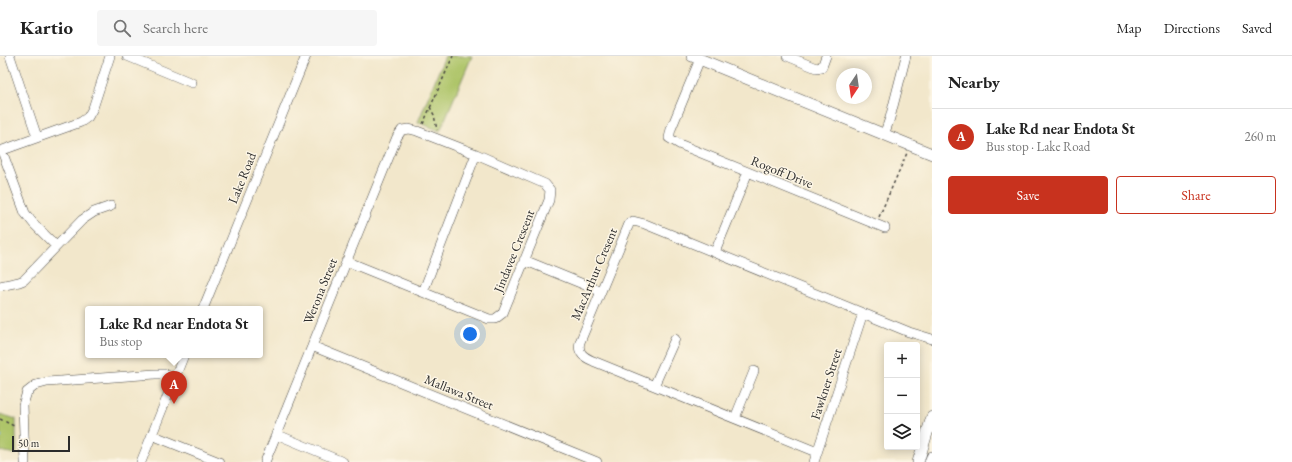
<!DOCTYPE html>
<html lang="en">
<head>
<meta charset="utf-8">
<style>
  :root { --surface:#fff; --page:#f6f6f6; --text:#222; --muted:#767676; --line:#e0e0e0; --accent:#c8321e }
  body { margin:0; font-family:"EB Garamond",serif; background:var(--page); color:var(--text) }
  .controls { position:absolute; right:12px; bottom:12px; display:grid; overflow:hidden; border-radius:4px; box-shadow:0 2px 10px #0003 }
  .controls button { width:36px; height:36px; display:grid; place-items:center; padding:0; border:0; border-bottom:1px solid var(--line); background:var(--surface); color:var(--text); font:20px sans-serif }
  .compass { position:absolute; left:836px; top:12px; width:36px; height:36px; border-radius:50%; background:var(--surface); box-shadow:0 2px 10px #0003; rotate:193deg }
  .scale { position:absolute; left:12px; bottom:10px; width:58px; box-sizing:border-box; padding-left:4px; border:2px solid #2b2b2b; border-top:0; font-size:11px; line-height:14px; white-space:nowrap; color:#2b2b2b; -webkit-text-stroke:3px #fcf5e5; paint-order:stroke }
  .you { position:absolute; left:470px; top:278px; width:14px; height:14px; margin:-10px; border:3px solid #fff; border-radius:50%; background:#1a73e8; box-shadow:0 0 0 6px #1a73e833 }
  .badge { display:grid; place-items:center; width:26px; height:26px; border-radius:50%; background:var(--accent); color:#fff; font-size:13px; font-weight:700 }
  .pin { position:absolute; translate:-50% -33px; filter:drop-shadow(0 1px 2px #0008) }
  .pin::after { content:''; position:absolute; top:21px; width:14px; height:12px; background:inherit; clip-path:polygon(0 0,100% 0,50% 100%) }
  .popup { position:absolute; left:85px; top:250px; width:178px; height:52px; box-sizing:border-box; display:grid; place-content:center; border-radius:4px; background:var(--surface); filter:drop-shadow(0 1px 3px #0005); font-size:13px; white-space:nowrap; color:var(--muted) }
  .popup b { font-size:15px; color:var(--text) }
  .popup::after { content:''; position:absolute; left:50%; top:100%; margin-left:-8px; border:8px solid transparent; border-top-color:var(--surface) }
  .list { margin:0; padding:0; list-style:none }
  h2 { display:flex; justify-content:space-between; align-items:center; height:52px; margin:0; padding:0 16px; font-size:17px }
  h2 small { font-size:13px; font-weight:400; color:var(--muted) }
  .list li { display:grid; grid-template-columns:26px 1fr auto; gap:12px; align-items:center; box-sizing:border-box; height:56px; padding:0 16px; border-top:1px solid var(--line) }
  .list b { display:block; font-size:15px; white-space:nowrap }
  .list p { margin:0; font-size:13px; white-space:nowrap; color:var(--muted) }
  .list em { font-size:13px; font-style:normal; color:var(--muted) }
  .actions { display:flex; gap:8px; padding:12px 16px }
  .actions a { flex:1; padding:9px 0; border:1px solid var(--accent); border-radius:4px; text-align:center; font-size:14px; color:var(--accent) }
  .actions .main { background:var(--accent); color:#fff }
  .icon { flex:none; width:22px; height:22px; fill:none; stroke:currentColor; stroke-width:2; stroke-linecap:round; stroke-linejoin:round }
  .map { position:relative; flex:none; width:932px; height:406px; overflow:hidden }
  header { display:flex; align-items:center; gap:24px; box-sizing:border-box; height:56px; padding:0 20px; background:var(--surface); border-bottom:1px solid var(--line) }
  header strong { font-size:19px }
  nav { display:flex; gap:22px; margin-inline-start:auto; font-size:14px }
  .search { width:280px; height:36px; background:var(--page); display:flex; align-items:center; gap:10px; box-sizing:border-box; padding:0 14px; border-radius:4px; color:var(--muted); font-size:15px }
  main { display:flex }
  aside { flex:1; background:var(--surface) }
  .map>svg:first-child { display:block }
  .green { fill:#aec569; stroke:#6c784a }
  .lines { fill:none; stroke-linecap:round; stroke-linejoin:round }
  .stream { stroke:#79b1e9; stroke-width:2.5 }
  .minor-casing { stroke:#494743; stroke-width:10 }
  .major-casing { stroke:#494743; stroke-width:12 }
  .path { stroke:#494743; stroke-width:1.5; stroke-dasharray:3 3; stroke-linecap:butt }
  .minor { stroke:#fff; stroke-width:9 }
  .major { stroke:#fff; stroke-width:11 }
  .labels { text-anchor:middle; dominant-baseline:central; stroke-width:3; stroke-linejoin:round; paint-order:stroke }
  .street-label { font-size:13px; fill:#2b2b2b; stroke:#fcf5e5 }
</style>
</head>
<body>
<header>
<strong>Kartio</strong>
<div class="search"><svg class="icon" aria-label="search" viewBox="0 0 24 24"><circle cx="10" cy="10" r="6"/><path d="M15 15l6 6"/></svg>Search here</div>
<nav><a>Map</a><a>Directions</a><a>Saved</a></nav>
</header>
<main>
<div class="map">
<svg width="932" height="406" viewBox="0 0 932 406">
  <rect width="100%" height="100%" fill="#fcf5e5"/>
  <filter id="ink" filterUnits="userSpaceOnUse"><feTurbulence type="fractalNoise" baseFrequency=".025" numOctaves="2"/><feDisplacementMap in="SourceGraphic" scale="8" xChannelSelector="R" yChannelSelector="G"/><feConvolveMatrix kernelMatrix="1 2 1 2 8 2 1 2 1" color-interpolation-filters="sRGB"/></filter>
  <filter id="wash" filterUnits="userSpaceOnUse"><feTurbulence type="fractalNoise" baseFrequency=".012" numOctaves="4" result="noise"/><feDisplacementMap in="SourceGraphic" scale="16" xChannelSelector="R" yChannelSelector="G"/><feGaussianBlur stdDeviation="0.9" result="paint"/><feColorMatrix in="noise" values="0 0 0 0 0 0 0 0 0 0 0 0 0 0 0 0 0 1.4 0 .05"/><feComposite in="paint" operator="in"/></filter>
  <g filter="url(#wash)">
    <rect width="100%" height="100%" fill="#f2e7cb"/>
    <!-- green -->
    <path class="green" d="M 445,0 L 472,0 L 440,75 L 418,66 Z
      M 0,358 L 16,363 L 16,398 L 0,395 Z"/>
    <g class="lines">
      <!-- stream -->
      <path class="stream" d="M 0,381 L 1,381"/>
    </g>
  </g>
  <g filter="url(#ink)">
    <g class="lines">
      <defs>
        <path id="minor" d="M 10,0 L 37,81
          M 127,0 L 192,27
          M 787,0 L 816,12 L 822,11 L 826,0
          M 700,3 L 671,73 L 669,82 L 679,88 L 885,172
          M 884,79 L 890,62 L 906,0
          M 0,95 L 81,66 L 88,61 L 93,52 L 110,0
          M 2,95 L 25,157 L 33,167 L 56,190
          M 715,196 L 748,116
          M 524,204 L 600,235
          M 0,230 L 19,226 L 24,224 L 82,164 L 94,156 L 111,150
          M 423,236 L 476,98
          M 203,253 L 306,0
          M 312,290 L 597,406
          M 654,330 L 675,283
          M 735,362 L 754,315
          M 276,378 L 343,406
          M 152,379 L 219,406
          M 817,396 L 593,305 C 584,301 577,297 580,286 L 629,168 L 633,165 L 645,168 L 909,276 L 932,283
          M 25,406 L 23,349 L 27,336 L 36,329 L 47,326 L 155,318 L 166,318 L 174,322
          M 141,406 L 184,299
          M 265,406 L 397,81 L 402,74 L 409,73 L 417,75 L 476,98 L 545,128 L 550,134 L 549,144 L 503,257 L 495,263 L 489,263 L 346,205
          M 814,406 L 863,257"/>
        <path id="major" d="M 692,0 L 932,98
          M 918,406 L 932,361
          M 930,406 L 932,401"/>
      </defs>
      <!-- minor casing -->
      <use href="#minor" class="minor-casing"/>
      <!-- major casing -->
      <use href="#major" class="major-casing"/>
      <!-- path -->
      <path class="path" d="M 430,51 L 434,59 L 437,74
        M 423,68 L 453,0
        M 879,161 L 907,97
        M 0,363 L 16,371"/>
      <!-- minor -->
      <use href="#minor" class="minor"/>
      <!-- major -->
      <use href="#major" class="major"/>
    </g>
  </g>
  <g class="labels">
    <!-- street labels -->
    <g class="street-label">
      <text transform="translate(782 116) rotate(22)">Rogoff Drive</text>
      <text transform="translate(242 122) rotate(-68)">Lake Road</text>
      <text transform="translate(514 195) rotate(-68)">Jindavee Crescent</text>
      <text transform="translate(594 218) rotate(-67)">MacArthur Cresent</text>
      <text transform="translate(320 235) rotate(-68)">Werona Street</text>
      <text transform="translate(826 328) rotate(-72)">Fawkner Street</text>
      <text transform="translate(459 336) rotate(22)">Mallawa Street</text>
    </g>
  </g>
</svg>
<div class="controls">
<button>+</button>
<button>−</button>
<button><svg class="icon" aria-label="layers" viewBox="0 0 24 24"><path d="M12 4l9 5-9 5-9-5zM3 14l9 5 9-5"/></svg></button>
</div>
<svg class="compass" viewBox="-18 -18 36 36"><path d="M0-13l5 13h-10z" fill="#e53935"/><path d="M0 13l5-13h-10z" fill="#767676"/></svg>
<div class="scale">50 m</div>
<div class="you"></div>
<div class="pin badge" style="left:174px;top:348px">A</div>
<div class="popup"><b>Lake Rd near Endota St</b>Bus stop</div>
</div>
<aside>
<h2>Nearby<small></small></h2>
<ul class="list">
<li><span class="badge">A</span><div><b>Lake Rd near Endota St</b><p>Bus stop · Lake Road</p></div><em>260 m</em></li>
</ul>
<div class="actions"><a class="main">Save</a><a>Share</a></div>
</aside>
</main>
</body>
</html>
